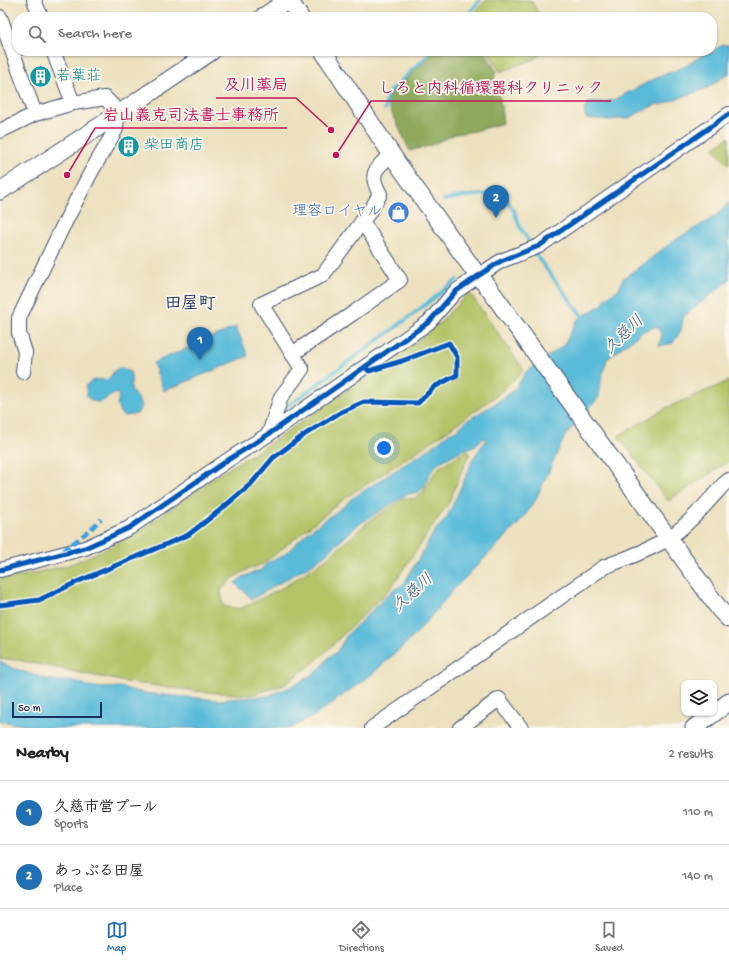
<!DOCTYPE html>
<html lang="en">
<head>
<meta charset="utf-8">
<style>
  :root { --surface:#fff; --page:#f6f6f6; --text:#222; --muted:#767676; --line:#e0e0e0; --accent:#1f6fb2 }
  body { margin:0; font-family:"Gochi Hand","Klee One",sans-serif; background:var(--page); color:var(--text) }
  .controls { position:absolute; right:12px; bottom:12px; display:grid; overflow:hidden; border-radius:8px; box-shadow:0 1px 3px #0004 }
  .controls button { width:36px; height:36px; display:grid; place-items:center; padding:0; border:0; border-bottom:1px solid var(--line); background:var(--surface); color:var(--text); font:20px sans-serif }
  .scale { position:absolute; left:12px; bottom:10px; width:90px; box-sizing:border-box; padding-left:4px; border:2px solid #1b2f5e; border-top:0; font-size:11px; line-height:14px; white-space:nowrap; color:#1b2f5e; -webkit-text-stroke:3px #fbf7ec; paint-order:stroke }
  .you { position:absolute; left:384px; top:448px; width:14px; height:14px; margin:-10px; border:3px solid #fff; border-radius:50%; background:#1a73e8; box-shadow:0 0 0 6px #1a73e833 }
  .badge { display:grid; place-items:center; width:26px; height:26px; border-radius:50%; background:var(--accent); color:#fff; font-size:13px; font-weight:700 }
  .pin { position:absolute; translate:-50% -33px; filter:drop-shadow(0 1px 2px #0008) }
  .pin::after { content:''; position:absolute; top:21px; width:14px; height:12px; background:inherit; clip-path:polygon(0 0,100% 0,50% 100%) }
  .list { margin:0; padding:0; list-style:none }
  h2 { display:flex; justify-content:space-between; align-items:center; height:52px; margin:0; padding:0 16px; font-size:17px }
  h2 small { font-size:13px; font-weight:400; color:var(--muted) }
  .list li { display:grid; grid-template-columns:26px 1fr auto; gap:12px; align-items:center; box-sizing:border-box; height:64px; padding:0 16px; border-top:1px solid var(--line) }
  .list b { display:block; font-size:15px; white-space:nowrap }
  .list p { margin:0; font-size:13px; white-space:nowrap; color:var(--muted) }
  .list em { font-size:13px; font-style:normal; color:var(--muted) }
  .icon { flex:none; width:22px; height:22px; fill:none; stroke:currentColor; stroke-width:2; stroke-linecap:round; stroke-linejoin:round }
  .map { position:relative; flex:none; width:729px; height:728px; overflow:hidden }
  .search { position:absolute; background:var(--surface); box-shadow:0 1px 3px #0004; left:12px; right:12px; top:12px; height:44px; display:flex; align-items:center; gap:10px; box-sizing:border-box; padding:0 14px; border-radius:16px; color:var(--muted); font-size:15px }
  .sheet { height:180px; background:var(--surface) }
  nav { display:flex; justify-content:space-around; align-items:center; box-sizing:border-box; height:56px; border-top:1px solid var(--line); background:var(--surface); font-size:11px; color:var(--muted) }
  nav a { display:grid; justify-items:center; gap:2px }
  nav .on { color:var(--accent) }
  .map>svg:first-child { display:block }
  .green { fill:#b3c366; stroke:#677962 }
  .forest { fill:#8ea95b; stroke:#546c5c }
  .water { fill:#5abbd9; stroke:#3a759c }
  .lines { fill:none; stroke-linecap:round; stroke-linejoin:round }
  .stream { stroke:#5abbd9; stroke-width:3.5 }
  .minor-casing { stroke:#3a4a6c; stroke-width:16 }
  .tertiary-casing { stroke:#3a4a6c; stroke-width:19 }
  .minor { stroke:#fff; stroke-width:14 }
  .tertiary { stroke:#fff; stroke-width:17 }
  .quiet { stroke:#3b9de6; stroke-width:4; stroke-dasharray:8 4; stroke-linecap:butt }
  .cycleway-casing { stroke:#fbf7ec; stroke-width:8 }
  .cycleway { stroke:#0057b8; stroke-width:5 }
  .labels { text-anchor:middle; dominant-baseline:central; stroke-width:3.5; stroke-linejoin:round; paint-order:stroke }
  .culture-label { font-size:15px; fill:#0d838f; stroke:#fbf7ec; text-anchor:start }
  .shop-label { font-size:15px; fill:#366cbe; stroke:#fbf7ec; text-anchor:end }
  .water-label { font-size:16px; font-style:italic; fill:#2e5983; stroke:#fbf7ec }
  .quarter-label { font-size:17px; font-weight:bold; fill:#1b2f5e; stroke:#fbf7ec }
  .leader { fill:none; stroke:#c2185b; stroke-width:1.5 }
  .callout-dot { fill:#c2185b; stroke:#fbf7ec; stroke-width:1.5 }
  .callout-label { font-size:16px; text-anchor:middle; font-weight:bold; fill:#c2185b; stroke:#fbf7ec; stroke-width:3.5; stroke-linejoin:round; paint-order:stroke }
</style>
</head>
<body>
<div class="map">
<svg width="729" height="728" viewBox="0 0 729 728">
  <rect width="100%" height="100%" fill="#fbf7ec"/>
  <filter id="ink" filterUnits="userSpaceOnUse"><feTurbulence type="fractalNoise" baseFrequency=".025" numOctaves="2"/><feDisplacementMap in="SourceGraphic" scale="8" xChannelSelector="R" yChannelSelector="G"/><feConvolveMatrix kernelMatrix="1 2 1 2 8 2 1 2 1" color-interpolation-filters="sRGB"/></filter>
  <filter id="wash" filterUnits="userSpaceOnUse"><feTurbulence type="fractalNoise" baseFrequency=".012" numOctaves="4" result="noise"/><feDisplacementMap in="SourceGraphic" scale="16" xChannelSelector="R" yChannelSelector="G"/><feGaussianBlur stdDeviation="0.9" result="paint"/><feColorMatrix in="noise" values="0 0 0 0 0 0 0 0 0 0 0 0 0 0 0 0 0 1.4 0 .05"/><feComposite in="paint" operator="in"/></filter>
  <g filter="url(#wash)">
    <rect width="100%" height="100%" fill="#ece0be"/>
    <!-- green -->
    <path class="green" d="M 486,0 L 531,0 L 540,17 L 471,17 Z
      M 488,51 L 545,51 L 534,59 L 500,72 Z
      M 729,137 L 729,165 L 713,148 Z
      M 469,292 L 524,370 L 496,396 L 425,446 L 344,499 L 263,564 C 245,570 234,575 221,590 L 223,606 L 240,609 L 284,587 L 330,556 L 368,522 L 404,498 L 414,499 L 422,493 L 437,469 L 467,450 L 470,454 L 459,477 L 450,501 L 390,589 L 315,662 L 284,685 L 251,695 L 204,692 L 126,682 L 18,660 L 0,659 L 0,579 L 21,576 L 69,565 L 108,548 L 140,531 L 218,475 L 258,451 L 305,420 L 384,363 L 416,342 L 440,323 Z
      M 729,381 L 729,461 L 668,501 L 618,436 L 666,408 Z"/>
    <!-- forest -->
    <path class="forest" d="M 435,51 L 485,51 L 496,71 L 493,83 L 500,99 L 503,123 L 475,131 L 455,134 L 429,146 L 410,151 L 386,101 L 393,91 Z"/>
    <!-- water -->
    <path class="water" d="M 723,45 L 729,45 L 729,74 C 718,78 714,86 702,90 C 688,95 675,99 661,105 L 658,104 L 648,108 L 629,118 L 608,120 L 586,118 L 584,110 L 589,102 L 604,102 L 607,101 L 612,101 L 654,79 L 686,66 L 704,54 L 712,53 L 717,48 Z
      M 729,202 L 729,280 L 683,317 L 681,331 L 673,343 L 659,346 L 662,335 L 657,326 L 643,331 L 607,359 L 601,380 L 599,397 L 565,436 L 535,501 L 520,522 L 454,589 L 415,635 L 372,674 L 316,715 L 291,728 L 40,728 L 0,721 L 0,661 L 12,668 L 50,680 L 78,682 L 87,686 L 103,688 L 120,687 L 143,693 L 219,700 L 268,696 L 286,689 L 304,680 L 319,670 L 329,657 L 337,652 L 347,635 L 393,590 L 401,586 L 405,582 L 434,532 L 447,517 L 468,472 L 472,460 L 486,440 L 484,438 L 474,446 L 458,452 L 440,462 L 434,467 L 428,477 L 424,487 L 419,492 L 407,494 L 358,525 L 327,553 L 312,564 L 252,599 L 235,583 L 243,577 L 261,570 L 267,563 L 283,556 L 308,532 L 346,505 L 351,499 L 432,447 L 449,433 L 457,430 L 465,422 L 502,399 L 513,391 L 526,372 L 560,348 L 565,343 L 577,320 L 603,304 L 606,298 L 619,289 L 623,279 L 675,240 L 716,216 Z
      M 236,327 L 248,356 L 164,391 L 153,363 Z
      M 119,368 L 123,368 L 130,372 C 133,380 130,382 131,388 C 133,399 147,400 137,414 L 125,416 L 121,414 L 117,405 L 119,397 L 117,393 C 104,398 100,408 87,397 L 86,386 C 94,376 100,381 109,379 L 114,371 Z"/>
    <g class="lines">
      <!-- stream -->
      <path class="stream" d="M 466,17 L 480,0
        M 385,109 L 387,94 L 432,51
        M 444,200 L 466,196 L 502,193 L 514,211 L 520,227 L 531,245
        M 534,251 L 541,262 L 585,320
        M 282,410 L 403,322 L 457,280"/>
    </g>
  </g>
  <g filter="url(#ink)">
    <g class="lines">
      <defs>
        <path id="minor" d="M 34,0 L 41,17
          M 0,17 L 35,114
          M 53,51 L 73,103
          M 0,131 L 35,114 L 73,103 L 105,98 L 114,107 L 117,115 L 116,129 L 90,174 L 62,228 L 19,318 L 19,333 L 25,352 L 23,372
          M 292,354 L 352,314 L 400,280 L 362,221
          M 269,434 L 281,397 L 302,369 L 261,304 L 323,275 L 372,208 L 380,194 C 368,173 376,168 392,154
          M 0,570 L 85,548 L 129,528 L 228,460 L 269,434 L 429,322 L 455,292 L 478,276 L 501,261 L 539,246 L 729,114
          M 372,728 L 604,567 C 626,558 649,551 669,538 C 690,523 707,503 724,484 L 729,480
          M 460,728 L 499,699 L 521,728"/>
        <path id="tertiary" d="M 289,0 L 300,17
          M 263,17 L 288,0
          M 323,51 L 398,164 L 478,276 L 488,287 L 720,610 L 729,619
          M 0,191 L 117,115 L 212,51
          M 694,728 L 729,702"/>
      </defs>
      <!-- minor casing -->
      <use href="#minor" class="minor-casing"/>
      <!-- tertiary casing -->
      <use href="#tertiary" class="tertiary-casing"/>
      <!-- minor -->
      <use href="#minor" class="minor"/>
      <!-- tertiary -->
      <use href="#tertiary" class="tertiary"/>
      <!-- quiet -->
      <path class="quiet" d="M 63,551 L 90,530 L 101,519"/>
      <defs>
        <path id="cycleway" d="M 0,570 L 85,548 L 129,528 L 228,460 L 269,434 L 429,322 L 455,292 L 478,276 L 501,261 L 539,246 L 729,114
          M 0,605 L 39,600 L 79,581 L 188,535 L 219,511 L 251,484 L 273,458 L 304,435 L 341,412 L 364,402 L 418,403 L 434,387 L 457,375 L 457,357 L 449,343 L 402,361 L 369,371 L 365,367"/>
      </defs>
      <!-- cycleway casing -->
      <use href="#cycleway" class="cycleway-casing"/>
      <!-- cycleway -->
      <use href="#cycleway" class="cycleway"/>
    </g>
  </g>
  <!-- icons -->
  <defs>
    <symbol id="building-disc" viewBox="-11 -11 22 22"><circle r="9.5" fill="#0f9aa8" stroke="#fbf7ec"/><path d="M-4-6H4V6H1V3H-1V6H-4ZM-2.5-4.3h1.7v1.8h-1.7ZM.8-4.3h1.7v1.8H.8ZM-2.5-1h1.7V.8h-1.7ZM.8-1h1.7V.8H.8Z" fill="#fff"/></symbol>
    <symbol id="shop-disc" viewBox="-11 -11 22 22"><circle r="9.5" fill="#3f7fe0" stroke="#fbf7ec"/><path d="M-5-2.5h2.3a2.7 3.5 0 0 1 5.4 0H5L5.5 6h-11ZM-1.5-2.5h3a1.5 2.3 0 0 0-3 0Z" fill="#fff"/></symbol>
  </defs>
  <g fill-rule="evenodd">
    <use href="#building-disc" x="28" y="64" width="25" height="25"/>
    <use href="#building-disc" x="116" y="134" width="25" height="25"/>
    <use href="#shop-disc" x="386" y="200" width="25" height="25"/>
  </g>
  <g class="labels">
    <!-- culture labels -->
    <g class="culture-label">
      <text x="56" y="77">若葉荘</text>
      <text x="144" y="146">柴田商店</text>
    </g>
    <!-- shop labels -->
    <g class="shop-label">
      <text x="382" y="212">理容ロイヤル</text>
    </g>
    <!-- water labels -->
    <g class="water-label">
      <text transform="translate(625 336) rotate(-44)">久慈川</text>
      <text transform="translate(414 594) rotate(-42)">久慈川</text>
    </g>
    <!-- quarter labels -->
    <g class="quarter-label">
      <text x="190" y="305">田屋町</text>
    </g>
  </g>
  <!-- callouts -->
  <path class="leader" d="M331 130L296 98H216M336 155L371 101H611M67 175L95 128H287"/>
  <g class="callout-dot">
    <circle cx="331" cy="130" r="4"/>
    <circle cx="336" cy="155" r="4"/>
    <circle cx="67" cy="175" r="4"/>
  </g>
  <g class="callout-label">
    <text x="256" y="90">及川薬局</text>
    <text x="491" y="93">しろと内科循環器科クリニック</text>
    <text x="191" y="120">岩山義克司法書士事務所</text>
  </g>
</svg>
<div class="controls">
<button><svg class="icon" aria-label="layers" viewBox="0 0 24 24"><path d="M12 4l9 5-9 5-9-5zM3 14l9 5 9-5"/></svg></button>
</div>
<div class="scale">50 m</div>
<div class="you"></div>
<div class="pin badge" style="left:200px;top:360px">1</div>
<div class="pin badge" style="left:496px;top:218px">2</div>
<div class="search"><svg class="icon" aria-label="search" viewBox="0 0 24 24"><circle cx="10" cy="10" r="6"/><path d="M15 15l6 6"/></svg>Search here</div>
</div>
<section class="sheet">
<h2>Nearby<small>2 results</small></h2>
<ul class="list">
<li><span class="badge">1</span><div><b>久慈市営プール</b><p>Sports</p></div><em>110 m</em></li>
<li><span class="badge">2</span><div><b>あっぷる田屋</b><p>Place</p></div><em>140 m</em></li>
</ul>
</section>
<nav>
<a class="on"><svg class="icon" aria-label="map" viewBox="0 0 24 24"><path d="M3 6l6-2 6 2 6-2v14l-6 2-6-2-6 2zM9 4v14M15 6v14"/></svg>Map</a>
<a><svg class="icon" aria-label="directions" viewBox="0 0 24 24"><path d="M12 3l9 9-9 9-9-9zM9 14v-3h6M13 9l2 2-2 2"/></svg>Directions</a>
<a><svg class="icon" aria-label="saved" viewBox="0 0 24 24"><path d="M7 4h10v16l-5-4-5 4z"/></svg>Saved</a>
</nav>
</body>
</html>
